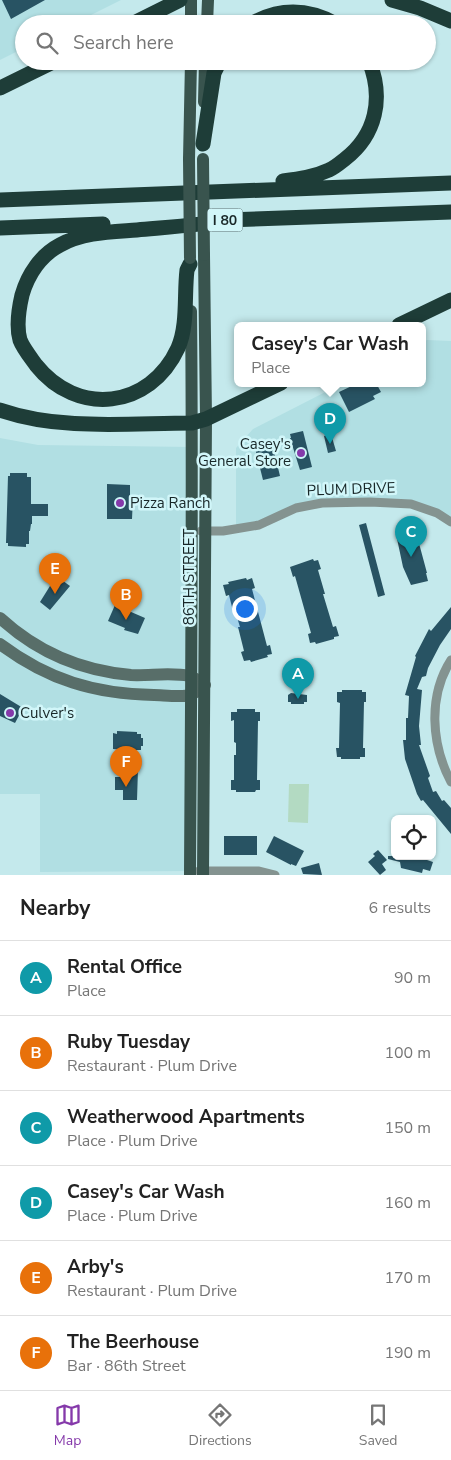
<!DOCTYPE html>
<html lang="en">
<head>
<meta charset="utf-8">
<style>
  :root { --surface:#fff; --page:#f2f2f2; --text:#222; --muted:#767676; --line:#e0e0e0; --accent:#8539aa }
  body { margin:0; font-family:"Nunito Sans",sans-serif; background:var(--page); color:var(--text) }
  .controls { position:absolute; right:15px; bottom:15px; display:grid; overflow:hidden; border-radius:8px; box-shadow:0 1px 4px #0004 }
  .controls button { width:45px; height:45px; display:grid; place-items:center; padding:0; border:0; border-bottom:1px solid var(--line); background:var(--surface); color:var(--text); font:25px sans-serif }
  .you { position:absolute; left:244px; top:608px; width:18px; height:18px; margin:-12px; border:4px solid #fff; border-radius:50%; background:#1a73e8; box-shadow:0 0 0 8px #1a73e833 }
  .badge { display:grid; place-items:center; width:32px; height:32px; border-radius:50%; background:var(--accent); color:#fff; font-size:16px; font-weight:700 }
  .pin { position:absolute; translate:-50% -41px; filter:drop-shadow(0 1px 2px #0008) }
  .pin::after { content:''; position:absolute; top:26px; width:18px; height:15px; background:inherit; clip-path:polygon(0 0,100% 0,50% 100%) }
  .popup { position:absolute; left:234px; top:322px; width:192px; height:65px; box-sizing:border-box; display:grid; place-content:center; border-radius:8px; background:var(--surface); filter:drop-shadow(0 1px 4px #0005); font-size:16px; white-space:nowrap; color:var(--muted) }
  .popup b { font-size:19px; color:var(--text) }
  .popup::after { content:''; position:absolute; left:50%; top:100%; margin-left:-10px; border:10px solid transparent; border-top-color:var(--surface) }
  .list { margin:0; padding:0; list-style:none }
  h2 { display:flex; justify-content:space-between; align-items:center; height:65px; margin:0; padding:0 20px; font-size:21px }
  h2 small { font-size:16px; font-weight:400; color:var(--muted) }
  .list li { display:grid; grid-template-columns:32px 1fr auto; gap:15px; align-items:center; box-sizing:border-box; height:75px; padding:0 20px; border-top:1px solid var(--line) }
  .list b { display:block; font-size:19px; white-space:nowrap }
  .list p { margin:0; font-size:16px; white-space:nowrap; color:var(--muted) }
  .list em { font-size:16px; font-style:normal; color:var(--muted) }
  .icon { flex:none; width:28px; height:28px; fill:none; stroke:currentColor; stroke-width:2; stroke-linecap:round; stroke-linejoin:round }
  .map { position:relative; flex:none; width:451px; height:875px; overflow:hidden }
  .search { position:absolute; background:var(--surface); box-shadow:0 1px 4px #0004; left:15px; right:15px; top:15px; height:55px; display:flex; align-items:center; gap:12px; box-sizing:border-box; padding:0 18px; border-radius:28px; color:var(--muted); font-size:19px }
  .sheet { height:515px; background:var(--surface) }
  nav { display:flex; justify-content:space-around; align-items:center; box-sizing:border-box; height:70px; border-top:1px solid var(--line); background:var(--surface); font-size:14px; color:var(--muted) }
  nav a { display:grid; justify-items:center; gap:2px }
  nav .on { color:var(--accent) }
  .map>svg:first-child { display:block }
  .built { fill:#b1dfe3 }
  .green { fill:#b3dac2 }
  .building { fill:#285363 }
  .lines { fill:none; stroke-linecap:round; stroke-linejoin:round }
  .street { stroke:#849390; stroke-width:9 }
  .secondary { stroke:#586e69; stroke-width:12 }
  .primary { stroke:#39544e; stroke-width:12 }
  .highway { stroke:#1e3d38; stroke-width:15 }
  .primary-bridge { stroke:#39544e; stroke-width:12 }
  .poi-dot { fill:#8539aa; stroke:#d1f6f9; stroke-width:2 }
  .labels { text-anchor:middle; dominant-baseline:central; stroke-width:5; stroke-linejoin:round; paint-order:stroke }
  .shield { fill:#d1f6f9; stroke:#506567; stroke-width:1 }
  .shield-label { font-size:14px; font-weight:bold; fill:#182728 }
  .poi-label { font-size:15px; fill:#182728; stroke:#d1f6f9; text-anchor:start }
  .street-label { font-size:15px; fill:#182728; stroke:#d1f6f9 }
</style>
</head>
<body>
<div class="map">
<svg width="451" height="875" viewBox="0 0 451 875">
  <rect width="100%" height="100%" fill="#c4e9ec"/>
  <!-- built -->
  <path class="built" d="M 0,0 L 121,0 L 73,24 L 24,24 L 24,48 L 0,60 Z
    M 427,340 L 451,341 L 451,522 L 411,504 L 322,503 L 236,530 L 236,448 L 253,429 L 343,383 L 422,383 L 423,342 Z
    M 0,438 L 38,445 L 192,447 L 190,871 L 40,872 L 40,794 L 0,794 Z"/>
  <!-- green -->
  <path class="green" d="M 289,784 L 309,784 L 308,823 L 288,822 Z"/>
  <!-- building -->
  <path class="building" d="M 2,0 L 45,0 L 11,19 Z
    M 358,383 L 367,383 L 368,386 L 376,383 L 381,392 L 373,396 L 375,399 L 349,412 L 339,392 Z
    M 303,431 L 312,467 L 300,470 L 290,438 L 291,438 L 290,434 Z
    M 331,434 L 336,451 L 328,453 L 324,436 Z
    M 272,443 L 280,476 L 263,480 L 255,448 Z
    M 10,473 L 27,473 L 27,477 L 31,477 L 31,504 L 48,504 L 48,516 L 32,516 L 32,524 L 31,524 L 30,531 L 29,531 L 29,544 L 26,544 L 26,547 L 8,546 L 8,543 L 6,543 L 8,476 L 10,476 Z
    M 107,484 L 130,485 L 130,498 L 133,497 L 132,519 L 107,519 Z
    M 366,523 L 385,595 L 378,597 L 359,525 Z
    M 412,529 L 414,537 L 416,536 L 420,547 L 427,573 L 426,573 L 428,581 L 411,585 L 403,567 L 396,534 Z
    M 313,559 L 314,561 L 318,560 L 321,569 L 318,570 L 325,594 L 323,594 L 333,627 L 336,626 L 339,636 L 334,637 L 334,639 L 316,644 L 315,642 L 310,643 L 308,634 L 311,633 L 295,576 L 293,577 L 290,567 Z
    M 59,578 L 70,586 L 50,610 L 40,602 L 50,586 L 52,587 Z
    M 246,578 L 247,580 L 252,578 L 255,588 L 252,589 L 267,646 L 270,645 L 272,654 L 267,655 L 268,657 L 251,662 L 250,660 L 244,661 L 241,652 L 244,651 L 238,627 L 240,627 L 236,614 L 234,615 L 229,595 L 226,596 L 223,585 L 229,584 L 228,582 Z
    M 115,605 L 145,618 L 138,634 L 124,630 L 125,628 L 108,621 Z
    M 451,607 L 451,629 L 440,645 L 428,668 L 426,676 L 422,677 L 417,689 L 422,690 L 419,726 L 421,745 L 419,745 L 430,776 L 428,778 L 433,792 L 436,791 L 442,801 L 444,800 L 451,808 L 451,834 L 423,800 L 421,801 L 417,794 L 405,759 L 403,740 L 406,740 L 406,718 L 408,718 L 409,696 L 405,695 L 416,657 L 415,656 L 429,629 L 431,631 Z
    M 342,690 L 362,690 L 362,692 L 366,692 L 366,702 L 364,702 L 363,748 L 365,748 L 365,757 L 360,757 L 360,759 L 341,759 L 341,757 L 337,757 L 336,748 L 339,748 L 340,703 L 337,702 L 337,692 L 342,692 Z
    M 291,693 L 307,695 L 307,702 L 304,702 L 304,704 L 291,704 L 291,702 L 288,702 L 288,695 Z
    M 0,694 L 23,708 L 15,723 L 0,716 Z
    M 237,709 L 255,709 L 255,712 L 260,712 L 260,721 L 258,721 L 257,780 L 260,780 L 260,790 L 256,790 L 255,792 L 236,792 L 236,790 L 231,790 L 231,780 L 234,780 L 234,755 L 236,755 L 236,743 L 234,742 L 234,720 L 231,721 L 231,712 L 237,712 Z
    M 117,731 L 137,732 L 137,734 L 141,734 L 141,738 L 143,738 L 143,746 L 141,746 L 141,750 L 133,750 L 133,769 L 138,769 L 137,800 L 123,800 L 123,790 L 115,790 L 115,777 L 122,777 L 123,750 L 113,749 L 113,733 L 117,734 Z
    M 224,836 L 257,836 L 257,855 L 224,855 Z
    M 274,836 L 304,851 L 296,866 L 291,864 L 291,865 L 266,852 Z
    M 378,850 L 387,860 L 382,864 L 386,870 L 380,875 L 368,862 L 375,856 L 373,854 Z
    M 388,856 L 426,856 L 427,860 L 433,862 L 430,871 L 423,869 L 422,873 L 401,868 L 400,862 L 388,859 Z
    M 319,863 L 322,875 L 303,874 L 301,868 Z"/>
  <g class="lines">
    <!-- street -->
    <path class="street" d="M 201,531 L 223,531 L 259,525 L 296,508 L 322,503 L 370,502 L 411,504 L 437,513 L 451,522
      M 451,660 C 428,696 431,744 451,782
      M 199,871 L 259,871 L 275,875"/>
    <!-- secondary -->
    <path class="secondary" d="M 0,618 C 37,652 82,671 131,675 C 149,676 172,672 189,676 C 194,677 200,682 205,685 C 201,688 197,692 192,694 C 185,698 163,695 154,695 C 95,694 48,680 0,644"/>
    <!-- primary -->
    <path class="primary" d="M 191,24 L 191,0
      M 207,24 L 208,0
      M 204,102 L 205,61
      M 189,159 L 191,61
      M 190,875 C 191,687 193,499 191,311
      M 203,875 L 206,419 L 204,255"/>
    <!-- highway -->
    <path class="highway" d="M 392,0 L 420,8 L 451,21
      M 132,24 L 180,0
      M 251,24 C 279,8 307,8 336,24
      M 0,88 L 55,61
      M 203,144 L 214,73 L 220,61
      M 283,181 C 299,179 314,177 329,170 C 334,168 340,163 345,159 C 376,135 384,98 369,61
      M 0,200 L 451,183
      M 226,220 L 451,212
      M 0,228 L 103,224
      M 190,264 L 187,270 C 184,295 188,325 178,348 C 150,409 77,417 36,365 C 31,358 23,348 20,340 C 16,326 19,308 22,295 C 28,274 41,255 60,245 C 84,232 111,232 137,230 C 170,227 203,225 235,219
      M 399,325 L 451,300
      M 0,410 C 61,431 129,423 192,423 L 206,419 L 281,383"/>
    <!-- primary-bridge -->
    <path class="primary-bridge" d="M 189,159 L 190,258
      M 203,159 L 204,255"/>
  </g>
  <!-- markers -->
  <g class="poi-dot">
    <circle cx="301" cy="453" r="5"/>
    <circle cx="120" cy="503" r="5"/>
    <circle cx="10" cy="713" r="5"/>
  </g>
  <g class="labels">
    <!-- shield labels -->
    <rect class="shield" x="207.5" y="208.5" width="35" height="23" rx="4"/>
    <g class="shield-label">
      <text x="225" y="220">I 80</text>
    </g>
    <!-- poi labels -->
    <g class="poi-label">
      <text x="291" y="444" text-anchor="end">Casey's<tspan x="291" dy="17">General Store</tspan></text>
      <text x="130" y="503">Pizza Ranch</text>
      <text x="20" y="713">Culver's</text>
    </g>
    <!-- street labels -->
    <g class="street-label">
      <text transform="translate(351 489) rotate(-2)">PLUM DRIVE</text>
      <text transform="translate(189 577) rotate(-90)">86TH STREET</text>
    </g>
  </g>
</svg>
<div class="controls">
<button><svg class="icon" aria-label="locate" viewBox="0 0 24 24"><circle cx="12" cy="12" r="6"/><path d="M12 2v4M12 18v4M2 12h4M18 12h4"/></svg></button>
</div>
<div class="you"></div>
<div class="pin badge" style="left:298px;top:699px;background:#0f9aa8">A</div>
<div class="pin badge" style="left:126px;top:620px;background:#e8710a">B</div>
<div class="pin badge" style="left:411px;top:557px;background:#0f9aa8">C</div>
<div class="pin badge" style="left:330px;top:444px;background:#0f9aa8">D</div>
<div class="popup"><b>Casey's Car Wash</b>Place</div>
<div class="pin badge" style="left:55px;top:594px;background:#e8710a">E</div>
<div class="pin badge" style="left:126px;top:787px;background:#e8710a">F</div>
<div class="search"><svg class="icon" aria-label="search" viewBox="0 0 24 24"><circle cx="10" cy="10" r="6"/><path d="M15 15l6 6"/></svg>Search here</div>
</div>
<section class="sheet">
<h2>Nearby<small>6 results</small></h2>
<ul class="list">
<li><span class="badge" style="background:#0f9aa8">A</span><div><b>Rental Office</b><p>Place</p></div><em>90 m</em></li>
<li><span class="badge" style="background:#e8710a">B</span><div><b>Ruby Tuesday</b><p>Restaurant · Plum Drive</p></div><em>100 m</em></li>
<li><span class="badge" style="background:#0f9aa8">C</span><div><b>Weatherwood Apartments</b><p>Place · Plum Drive</p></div><em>150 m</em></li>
<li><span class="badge" style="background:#0f9aa8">D</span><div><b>Casey's Car Wash</b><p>Place · Plum Drive</p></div><em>160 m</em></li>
<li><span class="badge" style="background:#e8710a">E</span><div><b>Arby's</b><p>Restaurant · Plum Drive</p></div><em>170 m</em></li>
<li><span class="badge" style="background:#e8710a">F</span><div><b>The Beerhouse</b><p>Bar · 86th Street</p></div><em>190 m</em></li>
</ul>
</section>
<nav>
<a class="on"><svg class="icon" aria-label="map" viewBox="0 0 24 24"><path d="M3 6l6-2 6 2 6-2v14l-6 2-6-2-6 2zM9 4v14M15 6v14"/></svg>Map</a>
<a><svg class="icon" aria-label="directions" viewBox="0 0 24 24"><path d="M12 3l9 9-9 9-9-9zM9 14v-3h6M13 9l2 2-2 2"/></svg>Directions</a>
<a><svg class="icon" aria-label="saved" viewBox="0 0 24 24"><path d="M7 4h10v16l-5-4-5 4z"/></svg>Saved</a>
</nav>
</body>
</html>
